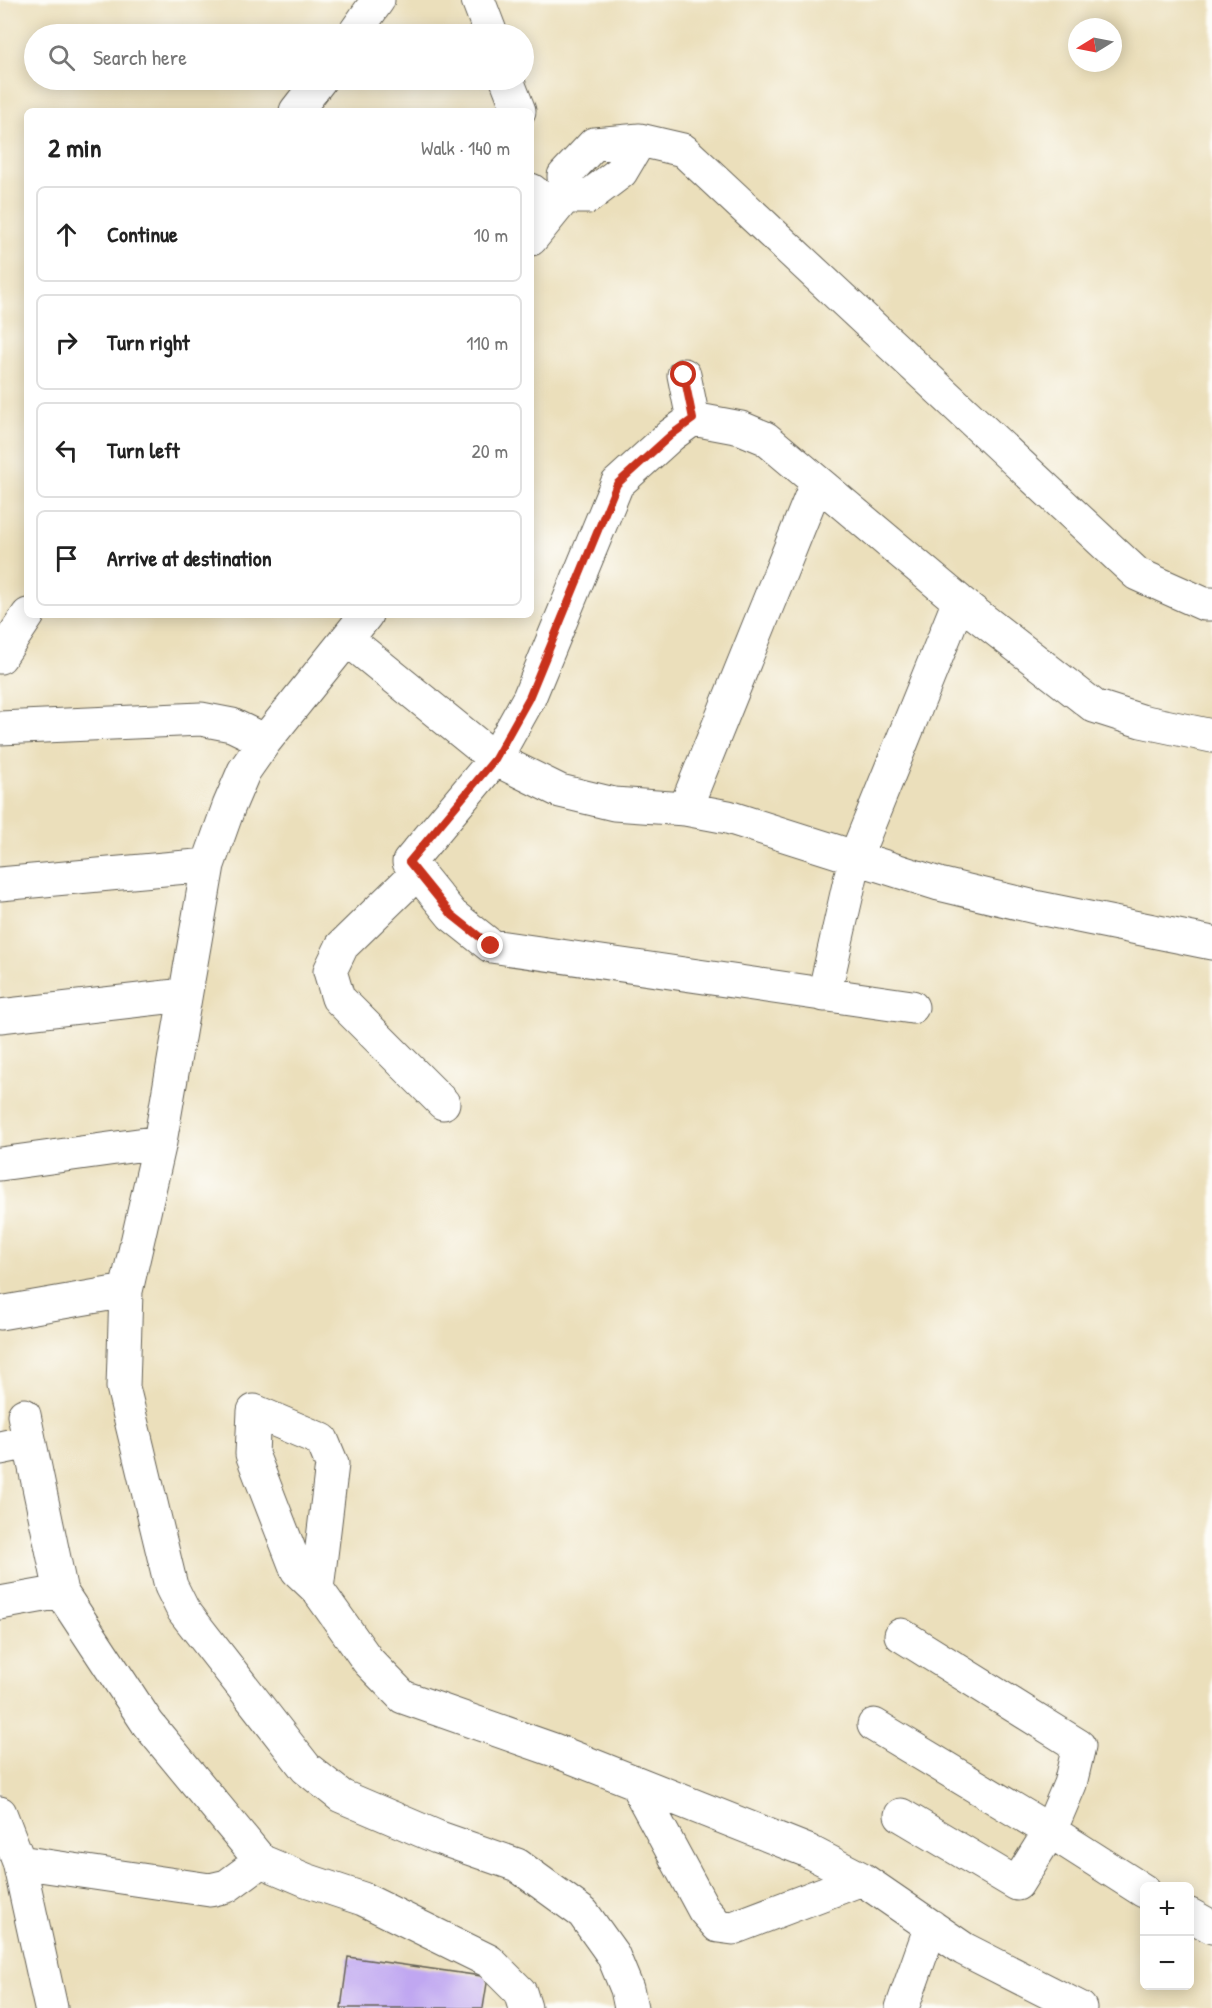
<!DOCTYPE html>
<html lang="en">
<head>
<meta charset="utf-8">
<style>
  :root { --surface:#fff; --page:#f6f6f6; --text:#222; --muted:#767676; --line:#e0e0e0 }
  body { margin:0; font-family:"Patrick Hand",sans-serif; background:var(--page); color:var(--text) }
  .controls { position:absolute; right:18px; bottom:18px; display:grid; overflow:hidden; border-radius:9px; box-shadow:0 3px 15px #0003 }
  .controls button { width:54px; height:54px; display:grid; place-items:center; padding:0; border:0; border-bottom:2px solid var(--line); background:var(--surface); color:var(--text); font:30px sans-serif }
  .compass { position:absolute; left:1068px; top:18px; width:54px; height:54px; border-radius:50%; background:var(--surface); box-shadow:0 3px 15px #0003; rotate:260deg }
  .stop { position:absolute; width:18px; height:18px; margin:-14px; border:4px solid #c8321e; border-radius:50%; background:#fff }
  .stop.end { background:#c8321e; border-color:#fff; box-shadow:0 2px 6px #0008 }
  .list { margin:0; padding:0; list-style:none }
  h2 { display:flex; justify-content:space-between; align-items:center; height:78px; margin:0; padding:0 24px; font-size:26px }
  h2 small { font-size:20px; font-weight:400; color:var(--muted) }
  .list li { display:grid; grid-template-columns:39px 1fr auto; gap:18px; align-items:center; box-sizing:border-box; height:96px; margin:0 12px 12px; padding:0 12px; border:2px solid var(--line); border-radius:9px }
  .list b { display:block; font-size:22px; white-space:nowrap }
  .list em { font-size:20px; font-style:normal; color:var(--muted) }
  .icon { flex:none; width:33px; height:33px; fill:none; stroke:currentColor; stroke-width:2; stroke-linecap:round; stroke-linejoin:round }
  .map { position:relative; flex:none; width:1212px; height:2008px; overflow:hidden }
  .search { position:absolute; background:var(--surface); box-shadow:0 3px 15px #0003; left:24px; top:24px; width:510px; height:66px; display:flex; align-items:center; gap:15px; box-sizing:border-box; padding:0 21px; border-radius:33px; color:var(--muted); font-size:22px }
  .panel { position:absolute; background:var(--surface); box-shadow:0 3px 15px #0003; left:24px; top:108px; width:510px; height:510px; border-radius:9px }
  .map>svg:first-child { display:block }
  .building { fill:#c0a7f1 }
  .lines { fill:none; stroke-linecap:round; stroke-linejoin:round }
  .minor-casing { stroke:#646054; stroke-width:35 }
  .minor { stroke:#fff; stroke-width:33 }
  .route { stroke:#c8321e; stroke-width:8 }
</style>
</head>
<body>
<div class="map">
<svg width="1212" height="2008" viewBox="0 0 1212 2008">
  <rect width="100%" height="100%" fill="#fdfcf7"/>
  <filter id="ink" filterUnits="userSpaceOnUse"><feTurbulence type="fractalNoise" baseFrequency=".0167" numOctaves="2"/><feDisplacementMap in="SourceGraphic" scale="12" xChannelSelector="R" yChannelSelector="G"/><feConvolveMatrix kernelMatrix="1 2 1 2 8 2 1 2 1" color-interpolation-filters="sRGB"/></filter>
  <filter id="wash" filterUnits="userSpaceOnUse"><feTurbulence type="fractalNoise" baseFrequency=".008" numOctaves="4" result="noise"/><feDisplacementMap in="SourceGraphic" scale="24" xChannelSelector="R" yChannelSelector="G"/><feGaussianBlur stdDeviation="1.35" result="paint"/><feColorMatrix in="noise" values="0 0 0 0 0 0 0 0 0 0 0 0 0 0 0 0 0 1.4 0 .05"/><feComposite in="paint" operator="in"/></filter>
  <g filter="url(#wash)">
    <rect width="100%" height="100%" fill="#ebdfbb"/>
    <g id="blocks">
      <!-- building -->
      <path class="building" d="M 348,1957 L 488,1977 L 483,2008 L 341,2008 Z"/>
    </g>
  </g>
  <g filter="url(#ink)">
    <use href="#blocks" fill-opacity="0" stroke="#646054" stroke-width="1.5"/>
    <g class="lines">
      <defs>
        <path id="minor" d="M 478,0 L 491,34
          M 354,34 L 378,0
          M 507,80 L 519,111
          M 296,111 L 320,80
          M 531,190 L 555,209
          M 565,197 L 588,197 L 621,172 L 640,140
          M 531,239 L 565,197 L 564,176 L 594,144 L 640,140 L 683,150 L 1137,574 L 1204,604 L 1212,604
          M 684,375 L 693,419
          M 366,615 L 265,741 L 244,771 L 229,806 L 208,865 L 160,1142 L 126,1291 L 123,1387 L 171,1586 L 183,1610 L 306,1768 L 341,1796 L 437,1837 L 517,1865 L 583,1913 L 613,1955 L 627,1989 L 631,2008
          M 347,639 L 495,759 L 560,791 L 614,804 L 685,809 L 728,817 L 939,884 L 1039,908 L 1212,943
          M 0,657 L 28,615
          M 0,728 L 201,719 L 232,725 L 265,741
          M 685,809 L 817,482
          M 417,873 L 342,946 L 330,971 L 338,998 L 443,1103
          M 0,884 L 208,865
          M 824,995 L 855,858 L 959,601
          M 912,1007 L 491,946 L 452,915 L 409,862 L 495,759 L 529,698 L 617,484 L 671,435 L 693,419 L 741,428 L 765,438 L 959,601 L 1094,706 L 1141,721 L 1212,736
          M 0,1016 L 184,995
          M 0,1164 L 160,1142
          M 0,1313 L 126,1291
          M 24,1415 L 61,1592 L 148,1724 L 261,1861 L 306,1880 L 363,1899 L 489,1961 L 520,1992 L 525,2008
          M 0,1448 L 29,1442
          M 317,1589 L 332,1464 L 322,1440 L 254,1411 L 252,1454 L 297,1570 L 317,1589 L 368,1661 L 403,1697 L 554,1750 L 808,1851 L 862,1879 L 964,1949 L 1080,2008
          M 0,1603 L 61,1592
          M 901,1635 L 1079,1746 L 1070,1784 L 1050,1831 L 1017,1884 L 901,1815
          M 874,1725 L 1050,1831 L 1144,1891
          M 636,1784 L 704,1910 L 718,1926 L 733,1928 L 862,1879
          M 0,1813 L 19,1862 L 51,2008
          M 19,1862 L 210,1890 L 227,1886 L 261,1861
          M 1190,1915 L 1212,1927
          M 902,2008 L 931,1926"/>
      </defs>
      <!-- minor casing -->
      <use href="#minor" class="minor-casing"/>
      <!-- minor -->
      <use href="#minor" class="minor"/>
    </g>
  </g>
  <g class="lines" filter="url(#ink)">
    <!-- route -->
    <path class="route" d="M 491,946 L 452,915 L 409,862 L 495,759 L 529,698 L 617,484 L 671,435 L 693,419 L 684,375"/>
  </g>
</svg>
<div class="controls">
<button>+</button>
<button>−</button>
</div>
<svg class="compass" viewBox="-18 -18 36 36"><path d="M0-13l5 13h-10z" fill="#e53935"/><path d="M0 13l5-13h-10z" fill="#767676"/></svg>
<div class="stop" style="left:684px;top:375px"></div>
<div class="stop end" style="left:491px;top:946px"></div>
<div class="search"><svg class="icon" aria-label="search" viewBox="0 0 24 24"><circle cx="10" cy="10" r="6"/><path d="M15 15l6 6"/></svg>Search here</div>
<section class="panel">
<h2>2 min<small>Walk · 140 m</small></h2>
<ul class="list">
<li><svg class="icon" aria-label="ahead" viewBox="0 0 24 24"><path d="M12 20V5M6 11l6-6 6 6"/></svg><div><b>Continue</b></div><em>10 m</em></li>
<li><svg class="icon" aria-label="right" viewBox="0 0 24 24"><path d="M7 20v-9h11M14 6l5 5-5 5"/></svg><div><b>Turn right</b></div><em>110 m</em></li>
<li><svg class="icon" aria-label="left" viewBox="0 0 24 24"><path d="M17 20v-9H6M10 6l-5 5 5 5"/></svg><div><b>Turn left</b></div><em>20 m</em></li>
<li><svg class="icon" aria-label="arrive" viewBox="0 0 24 24"><path d="M6 21V4h12l-3 4 3 4H6"/></svg><div><b>Arrive at destination</b></div></li>
</ul>
</section>
</div>
</body>
</html>
